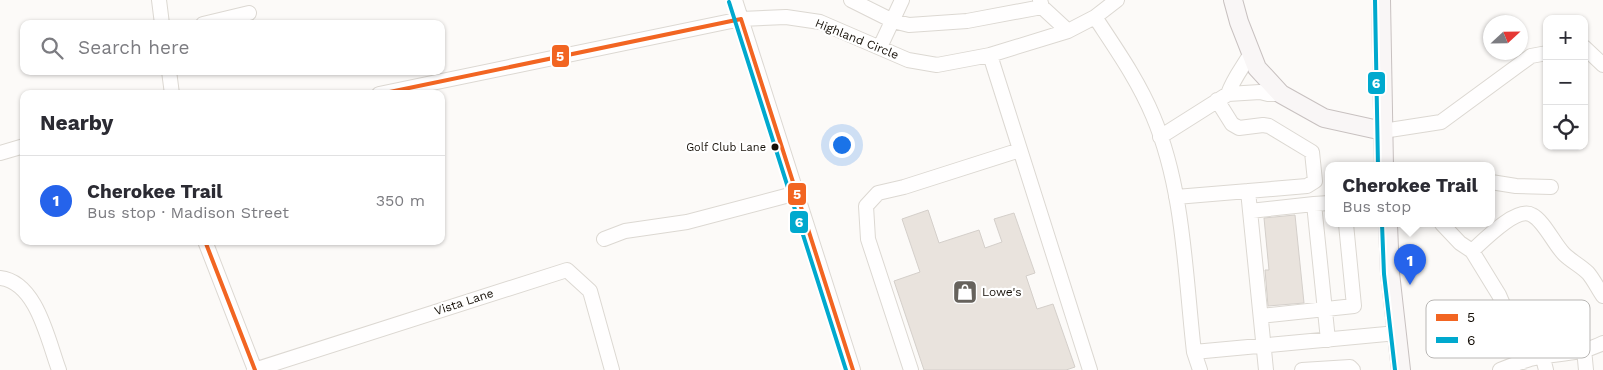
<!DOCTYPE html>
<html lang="en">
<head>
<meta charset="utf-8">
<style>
  :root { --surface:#fff; --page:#f2f2f3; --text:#2b2b33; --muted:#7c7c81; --line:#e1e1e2; --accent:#2563eb }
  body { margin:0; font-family:"Work Sans",sans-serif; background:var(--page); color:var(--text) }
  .controls { position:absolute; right:15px; top:15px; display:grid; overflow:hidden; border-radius:10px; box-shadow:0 1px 4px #0004 }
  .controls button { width:45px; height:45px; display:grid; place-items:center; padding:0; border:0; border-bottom:1px solid var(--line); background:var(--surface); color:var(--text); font:25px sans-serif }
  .compass { position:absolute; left:1483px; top:15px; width:45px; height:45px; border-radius:50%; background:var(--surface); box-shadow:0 1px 4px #0004; rotate:68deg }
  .you { position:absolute; left:841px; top:144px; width:18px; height:18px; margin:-12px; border:4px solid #fff; border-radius:50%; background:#1a73e8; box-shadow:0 0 0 8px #1a73e833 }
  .badge { display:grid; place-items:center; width:32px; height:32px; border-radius:50%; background:var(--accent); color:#fff; font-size:16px; font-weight:700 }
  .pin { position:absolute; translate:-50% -41px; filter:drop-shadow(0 1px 2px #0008) }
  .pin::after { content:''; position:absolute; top:26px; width:18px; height:15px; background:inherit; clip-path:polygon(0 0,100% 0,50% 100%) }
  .popup { position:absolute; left:1325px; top:162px; width:170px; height:65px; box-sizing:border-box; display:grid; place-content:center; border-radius:10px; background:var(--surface); filter:drop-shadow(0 1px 4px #0005); font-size:16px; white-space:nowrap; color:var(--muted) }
  .popup b { font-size:19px; color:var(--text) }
  .popup::after { content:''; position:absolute; left:50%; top:100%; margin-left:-10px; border:10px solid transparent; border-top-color:var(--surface) }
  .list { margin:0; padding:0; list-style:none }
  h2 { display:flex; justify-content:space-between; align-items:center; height:65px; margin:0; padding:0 20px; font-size:21px }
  h2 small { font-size:16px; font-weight:400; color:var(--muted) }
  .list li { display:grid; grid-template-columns:32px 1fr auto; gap:15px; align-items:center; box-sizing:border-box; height:90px; padding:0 20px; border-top:1px solid var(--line) }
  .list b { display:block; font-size:19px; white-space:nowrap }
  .list p { margin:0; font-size:16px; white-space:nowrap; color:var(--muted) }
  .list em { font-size:16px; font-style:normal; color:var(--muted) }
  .icon { flex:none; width:28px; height:28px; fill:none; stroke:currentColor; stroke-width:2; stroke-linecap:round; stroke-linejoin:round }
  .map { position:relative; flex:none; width:1603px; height:370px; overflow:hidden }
  .search { position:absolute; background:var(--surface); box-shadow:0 1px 4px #0004; left:20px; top:20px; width:425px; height:55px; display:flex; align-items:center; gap:12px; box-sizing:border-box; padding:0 18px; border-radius:10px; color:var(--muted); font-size:19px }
  .panel { position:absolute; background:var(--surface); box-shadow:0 1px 4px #0004; left:20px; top:90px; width:425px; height:155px; border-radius:10px }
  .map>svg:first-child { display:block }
  .building { fill:#e9e3dd; stroke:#d4cfca }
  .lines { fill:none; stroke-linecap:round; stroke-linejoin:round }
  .minor-casing { stroke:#dcd8d2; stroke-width:16 }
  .major-casing { stroke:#c8c1c0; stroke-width:20 }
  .minor { stroke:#fffefe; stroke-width:14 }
  .major { stroke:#f9f6f6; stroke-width:18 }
  .bus-1-casing { stroke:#fff; stroke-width:8 }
  .bus-2-casing { stroke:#fff; stroke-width:8 }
  .bus-1 { stroke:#f26522; stroke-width:4 }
  .bus-2 { stroke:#00a9ce; stroke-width:4 }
  .bus-dot { fill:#161008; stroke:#fff; stroke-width:2 }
  .labels { text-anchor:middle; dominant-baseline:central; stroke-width:4.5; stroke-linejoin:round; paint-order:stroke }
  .bus-label { font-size:11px; fill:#161008; stroke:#fff; text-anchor:end }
  .street-label { font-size:12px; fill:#161008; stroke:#fff }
  .poi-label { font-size:12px; fill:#161008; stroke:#fff; text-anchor:start }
  .key { fill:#fff; stroke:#b9b7b5; stroke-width:1 }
  .key-label { font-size:14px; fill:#161008 }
  .line-badge { stroke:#fff; stroke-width:2 }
  .badge-label { font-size:14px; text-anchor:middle; font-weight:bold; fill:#fff }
</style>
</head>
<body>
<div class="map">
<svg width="1603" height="370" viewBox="0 0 1603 370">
  <rect width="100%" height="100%" fill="#fcfaf8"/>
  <!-- building -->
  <path class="building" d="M 928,210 L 939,243 L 979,230 L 985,248 L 1002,242 L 994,219 L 1014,213 L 1035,273 L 1026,276 L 1037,309 L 1053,304 L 1075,367 L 1066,370 L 924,370 L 894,281 L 920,272 L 902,219 Z
    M 1295,215 L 1304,303 L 1268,306 L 1265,270 L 1269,270 L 1264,218 Z"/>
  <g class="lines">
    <defs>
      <path id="minor" d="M 159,0 L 162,24
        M 735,0 L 853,370
        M 851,0 L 893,21 L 909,25 L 967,21 L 1042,7 L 1040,0
        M 1042,7 L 1068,31
        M 1095,17 C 1116,49 1138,80 1153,116 C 1184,189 1185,274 1194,352 L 1200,370
        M 203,24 L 249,13
        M 880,47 L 902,0
        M 1584,47 L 1603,65
        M 990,55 L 1090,370
        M 169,71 L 172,94
        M 379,94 L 741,19 L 786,17 L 820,22 L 908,60 L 937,65 L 990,55 L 1068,31 L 1095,17 L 1117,0
        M 1228,94 C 1233,79 1243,67 1251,53
        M 1383,131 L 1441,122 L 1531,56 L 1547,53
        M 1160,137 L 1228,94 L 1260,92 L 1268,94 L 1281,94
        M 0,153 L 24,146
        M 1491,182 L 1516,186 L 1551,187
        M 1248,191 L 1266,370
        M 1176,197 L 1307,186 L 1315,181 L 1312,152 L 1269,126 L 1263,125 L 1239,128 L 1232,124 L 1217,100
        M 1314,204 L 1329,203
        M 1250,211 L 1314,204 L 1328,340
        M 1442,224 L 1460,243 L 1472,251 L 1499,295 L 1517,337 L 1523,362
        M 604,239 L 625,231 L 687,222 L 797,193
        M 205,241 L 255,370
        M 1472,251 C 1483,241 1517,206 1532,215 C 1544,221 1554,244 1564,254 C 1571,261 1581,266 1588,273 C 1594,280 1598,289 1603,296
        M 0,278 C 37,282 48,341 59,370
        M 1261,316 L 1354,306 L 1346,224
        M 1509,317 C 1522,311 1536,308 1544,323 C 1547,328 1550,333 1549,338 C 1549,345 1546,351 1543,358 L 1546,370
        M 1584,349 L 1586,370
        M 1194,352 L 1397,333
        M 254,370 L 567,270 L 590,291 L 612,370
        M 911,370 L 868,239 L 866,206 L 878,193 L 904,187 L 1020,150
        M 1302,370 L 1350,367 L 1353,370
        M 1500,370 C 1510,366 1520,362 1530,359 C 1555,353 1580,355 1603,343"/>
      <path id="major" d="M 1233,0 L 1239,22 L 1257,68 L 1281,94 L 1324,118 L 1383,131
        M 1381,0 L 1384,166
        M 1388,224 L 1390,273 L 1401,370"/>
    </defs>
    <!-- minor casing -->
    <use href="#minor" class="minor-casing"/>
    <!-- major casing -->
    <use href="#major" class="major-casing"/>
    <!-- minor -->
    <use href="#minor" class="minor"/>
    <!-- major -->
    <use href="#major" class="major"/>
    <defs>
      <path id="bus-1" d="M 741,19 L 853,370
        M 380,94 L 741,19
        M 205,241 L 255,370"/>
      <path id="bus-2" d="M 1375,0 L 1378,166
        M 729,2 L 846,370
        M 1382,224 L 1384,274 L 1395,370"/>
    </defs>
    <!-- bus-1 casing -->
    <use href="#bus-1" class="bus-1-casing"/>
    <!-- bus-2 casing -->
    <use href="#bus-2" class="bus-2-casing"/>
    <!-- bus-1 -->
    <use href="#bus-1" class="bus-1"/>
    <!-- bus-2 -->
    <use href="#bus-2" class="bus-2"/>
  </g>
  <!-- icons -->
  <defs>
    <symbol id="shop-square" viewBox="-11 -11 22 22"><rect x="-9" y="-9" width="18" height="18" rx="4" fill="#66625c" stroke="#fff"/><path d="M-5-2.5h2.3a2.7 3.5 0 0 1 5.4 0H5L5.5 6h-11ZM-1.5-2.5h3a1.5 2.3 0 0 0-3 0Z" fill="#fff"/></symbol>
  </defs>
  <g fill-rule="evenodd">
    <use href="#shop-square" x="951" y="278" width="28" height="28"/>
  </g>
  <!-- markers -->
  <circle class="bus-dot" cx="775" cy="147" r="4.5"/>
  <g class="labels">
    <!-- bus labels -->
    <g class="bus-label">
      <text x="766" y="147">Golf Club Lane</text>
    </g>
    <!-- street labels -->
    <g class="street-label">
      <text transform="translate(857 39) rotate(22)">Highland Circle</text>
      <text transform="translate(464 302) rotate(-18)">Vista Lane</text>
    </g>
    <!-- poi labels -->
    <g class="poi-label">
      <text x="982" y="292">Lowe's</text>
    </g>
  </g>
  <!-- legend -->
  <rect x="1426" y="300" width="164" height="58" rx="8" class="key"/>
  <rect x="1436" y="314" width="22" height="7" fill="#f26522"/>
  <rect x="1436" y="337" width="22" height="6" fill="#00a9ce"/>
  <g class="key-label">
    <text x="1467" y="322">5</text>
    <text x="1467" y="345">6</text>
  </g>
  <g class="line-badge">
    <rect x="551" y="44" width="19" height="24" rx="5" fill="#f26522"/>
    <rect x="1367" y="71" width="19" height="24" rx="5" fill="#00a9ce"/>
    <rect x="787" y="182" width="20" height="24" rx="5" fill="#f26522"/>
    <rect x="789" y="210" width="20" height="24" rx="5" fill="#00a9ce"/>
  </g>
  <g class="badge-label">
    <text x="560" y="61">5</text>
    <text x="1376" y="88">6</text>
    <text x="797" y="199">5</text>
    <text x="799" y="227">6</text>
  </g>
</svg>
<div class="controls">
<button>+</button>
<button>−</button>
<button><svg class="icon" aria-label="locate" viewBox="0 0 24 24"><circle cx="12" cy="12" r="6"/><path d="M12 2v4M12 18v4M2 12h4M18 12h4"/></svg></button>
</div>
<svg class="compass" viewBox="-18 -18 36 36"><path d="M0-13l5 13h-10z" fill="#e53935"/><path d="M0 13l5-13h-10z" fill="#7c7c81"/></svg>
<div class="you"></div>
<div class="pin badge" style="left:1410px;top:285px">1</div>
<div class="popup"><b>Cherokee Trail</b>Bus stop</div>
<div class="search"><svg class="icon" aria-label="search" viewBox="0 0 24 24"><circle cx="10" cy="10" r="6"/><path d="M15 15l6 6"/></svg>Search here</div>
<section class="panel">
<h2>Nearby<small></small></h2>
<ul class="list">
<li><span class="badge">1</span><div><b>Cherokee Trail</b><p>Bus stop · Madison Street</p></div><em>350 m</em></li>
</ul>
</section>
</div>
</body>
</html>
